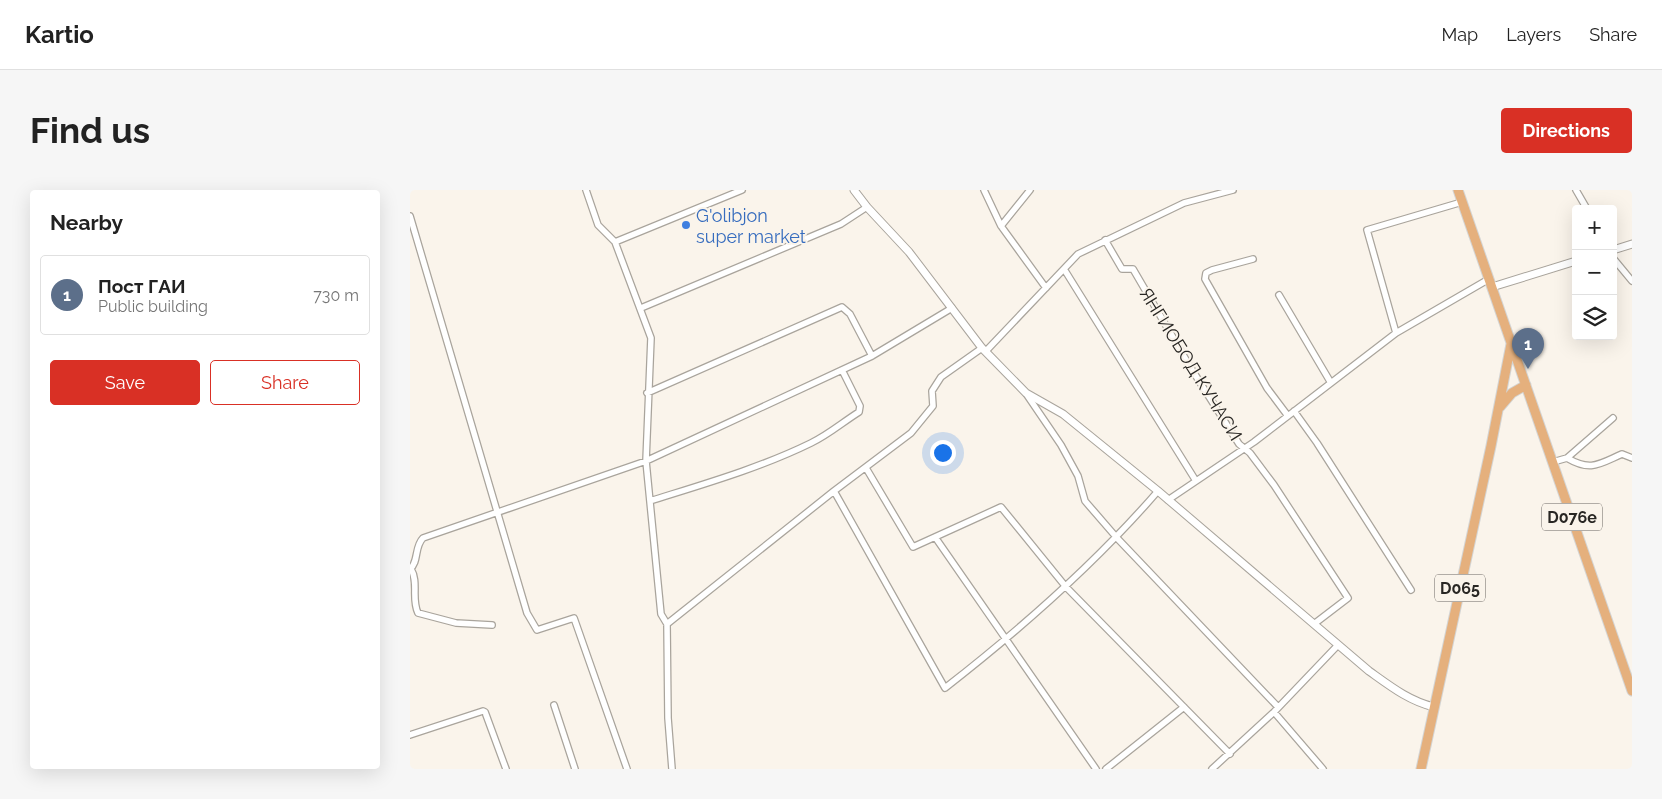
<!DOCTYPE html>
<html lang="en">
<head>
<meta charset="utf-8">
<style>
  :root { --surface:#fff; --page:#f6f6f6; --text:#222; --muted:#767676; --line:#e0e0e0; --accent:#d93025 }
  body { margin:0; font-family:Raleway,sans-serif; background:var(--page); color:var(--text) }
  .controls { position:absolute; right:15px; top:15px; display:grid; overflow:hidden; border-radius:5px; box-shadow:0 5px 20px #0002 }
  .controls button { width:45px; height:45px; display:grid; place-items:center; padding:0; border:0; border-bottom:1px solid var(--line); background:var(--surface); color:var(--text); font:25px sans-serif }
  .you { position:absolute; left:532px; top:262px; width:18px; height:18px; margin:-12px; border:4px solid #fff; border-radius:50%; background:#1a73e8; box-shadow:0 0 0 8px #1a73e833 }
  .badge { display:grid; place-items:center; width:32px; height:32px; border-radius:50%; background:var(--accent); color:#fff; font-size:16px; font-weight:700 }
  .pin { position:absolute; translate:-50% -41px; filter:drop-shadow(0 1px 2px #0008) }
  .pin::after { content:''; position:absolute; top:26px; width:18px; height:15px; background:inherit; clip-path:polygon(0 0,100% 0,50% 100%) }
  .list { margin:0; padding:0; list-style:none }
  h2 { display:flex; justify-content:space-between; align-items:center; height:65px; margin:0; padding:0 20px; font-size:21px }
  h2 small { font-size:16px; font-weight:400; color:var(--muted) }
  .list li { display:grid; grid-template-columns:32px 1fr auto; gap:15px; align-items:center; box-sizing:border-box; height:80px; margin:0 10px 10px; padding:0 10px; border:1px solid var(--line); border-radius:5px }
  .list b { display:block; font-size:19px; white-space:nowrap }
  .list p { margin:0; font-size:16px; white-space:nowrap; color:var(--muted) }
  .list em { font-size:16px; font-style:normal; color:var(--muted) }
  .actions { display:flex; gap:10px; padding:15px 20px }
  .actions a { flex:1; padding:11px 0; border:1px solid var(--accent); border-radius:5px; text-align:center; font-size:18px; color:var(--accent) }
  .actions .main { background:var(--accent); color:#fff }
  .icon { flex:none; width:28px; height:28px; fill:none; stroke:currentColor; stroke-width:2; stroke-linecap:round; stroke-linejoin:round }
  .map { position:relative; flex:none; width:1222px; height:579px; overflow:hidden; border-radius:5px }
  header { display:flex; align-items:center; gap:30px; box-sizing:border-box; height:70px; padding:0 25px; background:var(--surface); border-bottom:1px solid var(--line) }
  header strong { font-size:24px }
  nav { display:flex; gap:28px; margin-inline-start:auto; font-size:18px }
  .intro { display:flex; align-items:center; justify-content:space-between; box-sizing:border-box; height:120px; padding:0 30px }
  h1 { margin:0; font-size:35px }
  .button { padding:12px 22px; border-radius:5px; background:var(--accent); color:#fff; font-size:18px; font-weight:700 }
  main { display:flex; gap:30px; padding:0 30px }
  aside { flex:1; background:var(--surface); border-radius:5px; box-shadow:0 5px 20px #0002 }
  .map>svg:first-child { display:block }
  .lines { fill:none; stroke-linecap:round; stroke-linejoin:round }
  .minor-casing { stroke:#a9a49c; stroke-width:8 }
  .tertiary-casing { stroke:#a9a49c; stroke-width:9 }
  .primary-casing { stroke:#d4d4d3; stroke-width:11 }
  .minor { stroke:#fff; stroke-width:5.5 }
  .tertiary { stroke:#fff; stroke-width:7 }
  .primary { stroke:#e5b07d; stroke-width:9 }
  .shop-dot { fill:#3f7fe0; stroke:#faf4eb; stroke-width:2 }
  .labels { text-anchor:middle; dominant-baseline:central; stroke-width:4; stroke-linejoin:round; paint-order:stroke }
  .shield { fill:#faf4eb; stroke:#686460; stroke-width:1 }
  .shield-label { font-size:16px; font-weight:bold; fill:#292724 }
  .shop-label { font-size:18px; fill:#366cbe; stroke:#faf4eb; text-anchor:start }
  .street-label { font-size:18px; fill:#292724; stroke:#faf4eb }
</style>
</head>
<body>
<header>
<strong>Kartio</strong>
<nav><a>Map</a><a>Layers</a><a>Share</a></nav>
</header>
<div class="intro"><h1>Find us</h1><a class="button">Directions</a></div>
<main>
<aside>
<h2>Nearby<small></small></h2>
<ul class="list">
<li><span class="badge" style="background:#5c6f8a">1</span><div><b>Пост ГАИ</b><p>Public building</p></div><em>730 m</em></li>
</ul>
<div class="actions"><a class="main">Save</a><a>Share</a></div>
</aside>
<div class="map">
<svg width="1222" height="579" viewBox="0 0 1222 579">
  <rect width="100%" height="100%" fill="#faf4eb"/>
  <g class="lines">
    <defs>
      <path id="minor" d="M 176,0 L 188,35 L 205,52 L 241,148 L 236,271 L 251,424 L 257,434 L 258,528 L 262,579
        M 574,0 L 591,36
        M 620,0 L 591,36 L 636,98
        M 1166,0 L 1177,19
        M 0,26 L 117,423 L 127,440 L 164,428 L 217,579
        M 695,50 L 712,79 L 723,79 L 779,175 L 829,254 L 840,263 L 864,295 L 938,408 L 904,434
        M 205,52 L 332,0
        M 1203,68 L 1222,91
        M 843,69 L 802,80 L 796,83 L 795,89 L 857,198 L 878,226
        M 654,79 L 786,291
        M 869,105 L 921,193
        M 231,118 L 431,34 L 457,17
        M 986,143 L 957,40 L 1052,12
        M 572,158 L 531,187 L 522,201 L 523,216 L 501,243 L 424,301 L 535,498 C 612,438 684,375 748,301
        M 576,161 L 668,64 L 774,13 L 823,0
        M 237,203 L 432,117 L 440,124 L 462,166
        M 617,205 L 651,255 L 668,286 L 675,311 L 707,348 L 868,517
        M 884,221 L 907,253 L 1001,400
        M 1157,268 C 1181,282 1189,274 1212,264 L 1222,268
        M 1143,272 L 1157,268 L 1203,228
        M 456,278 L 503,357 L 591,317 L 656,397 L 820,564
        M 758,310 L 844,252 L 986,143 L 1079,89
        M 240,311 C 294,294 350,278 401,253 C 418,245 433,232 449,222 L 450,216 L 432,180
        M 525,347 L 686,579
        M 0,379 C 9,372 4,357 13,348 L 236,271 L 462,166 L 542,118
        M 1,379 C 9,392 1,409 8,423 L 46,433 L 82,435
        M 257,434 L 424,301
        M 144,515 L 165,579
        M 864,522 L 913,579
        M 0,545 L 73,521 L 75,522 L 96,579
        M 696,579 L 774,517
        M 802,579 L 864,522 L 928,455"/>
      <path id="tertiary" d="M 444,0 L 457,17 L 499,62 L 572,158 L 616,203 L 653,224 L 748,301 L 959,481 C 980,496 999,511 1024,517
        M 1203,60 L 1222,54
        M 1082,97 L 1166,71"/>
      <path id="primary" d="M 1048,0 L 1222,501
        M 1090,217 L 1102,203 L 1116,195
        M 1011,579 L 1081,256 L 1101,154"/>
    </defs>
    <!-- minor casing -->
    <use href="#minor" class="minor-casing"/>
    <!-- tertiary casing -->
    <use href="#tertiary" class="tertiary-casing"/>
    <!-- primary casing -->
    <use href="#primary" class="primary-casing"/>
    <!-- minor -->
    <use href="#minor" class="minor"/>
    <!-- tertiary -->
    <use href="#tertiary" class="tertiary"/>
    <!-- primary -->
    <use href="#primary" class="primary"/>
  </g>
  <!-- markers -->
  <circle class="shop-dot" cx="276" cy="35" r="5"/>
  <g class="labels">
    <!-- shield labels -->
    <g class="shield">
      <rect x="1132" y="313.5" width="60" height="27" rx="4"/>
      <rect x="1025" y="384.5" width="50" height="27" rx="4"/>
    </g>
    <g class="shield-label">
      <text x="1162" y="327">D076e</text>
      <text x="1050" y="398">D065</text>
    </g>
    <!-- shop labels -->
    <g class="shop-label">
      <text x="286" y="25">G'olibjon<tspan x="286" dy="21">super market</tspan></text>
    </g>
    <!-- street labels -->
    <g class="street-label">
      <text transform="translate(781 174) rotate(58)">ЯНГИОБОД КУЧАСИ</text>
    </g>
  </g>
</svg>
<div class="controls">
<button>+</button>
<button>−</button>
<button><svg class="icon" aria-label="layers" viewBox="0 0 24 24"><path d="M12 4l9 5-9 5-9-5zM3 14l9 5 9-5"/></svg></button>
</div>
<div class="you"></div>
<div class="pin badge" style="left:1118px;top:179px;background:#5c6f8a">1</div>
</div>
</main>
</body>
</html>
